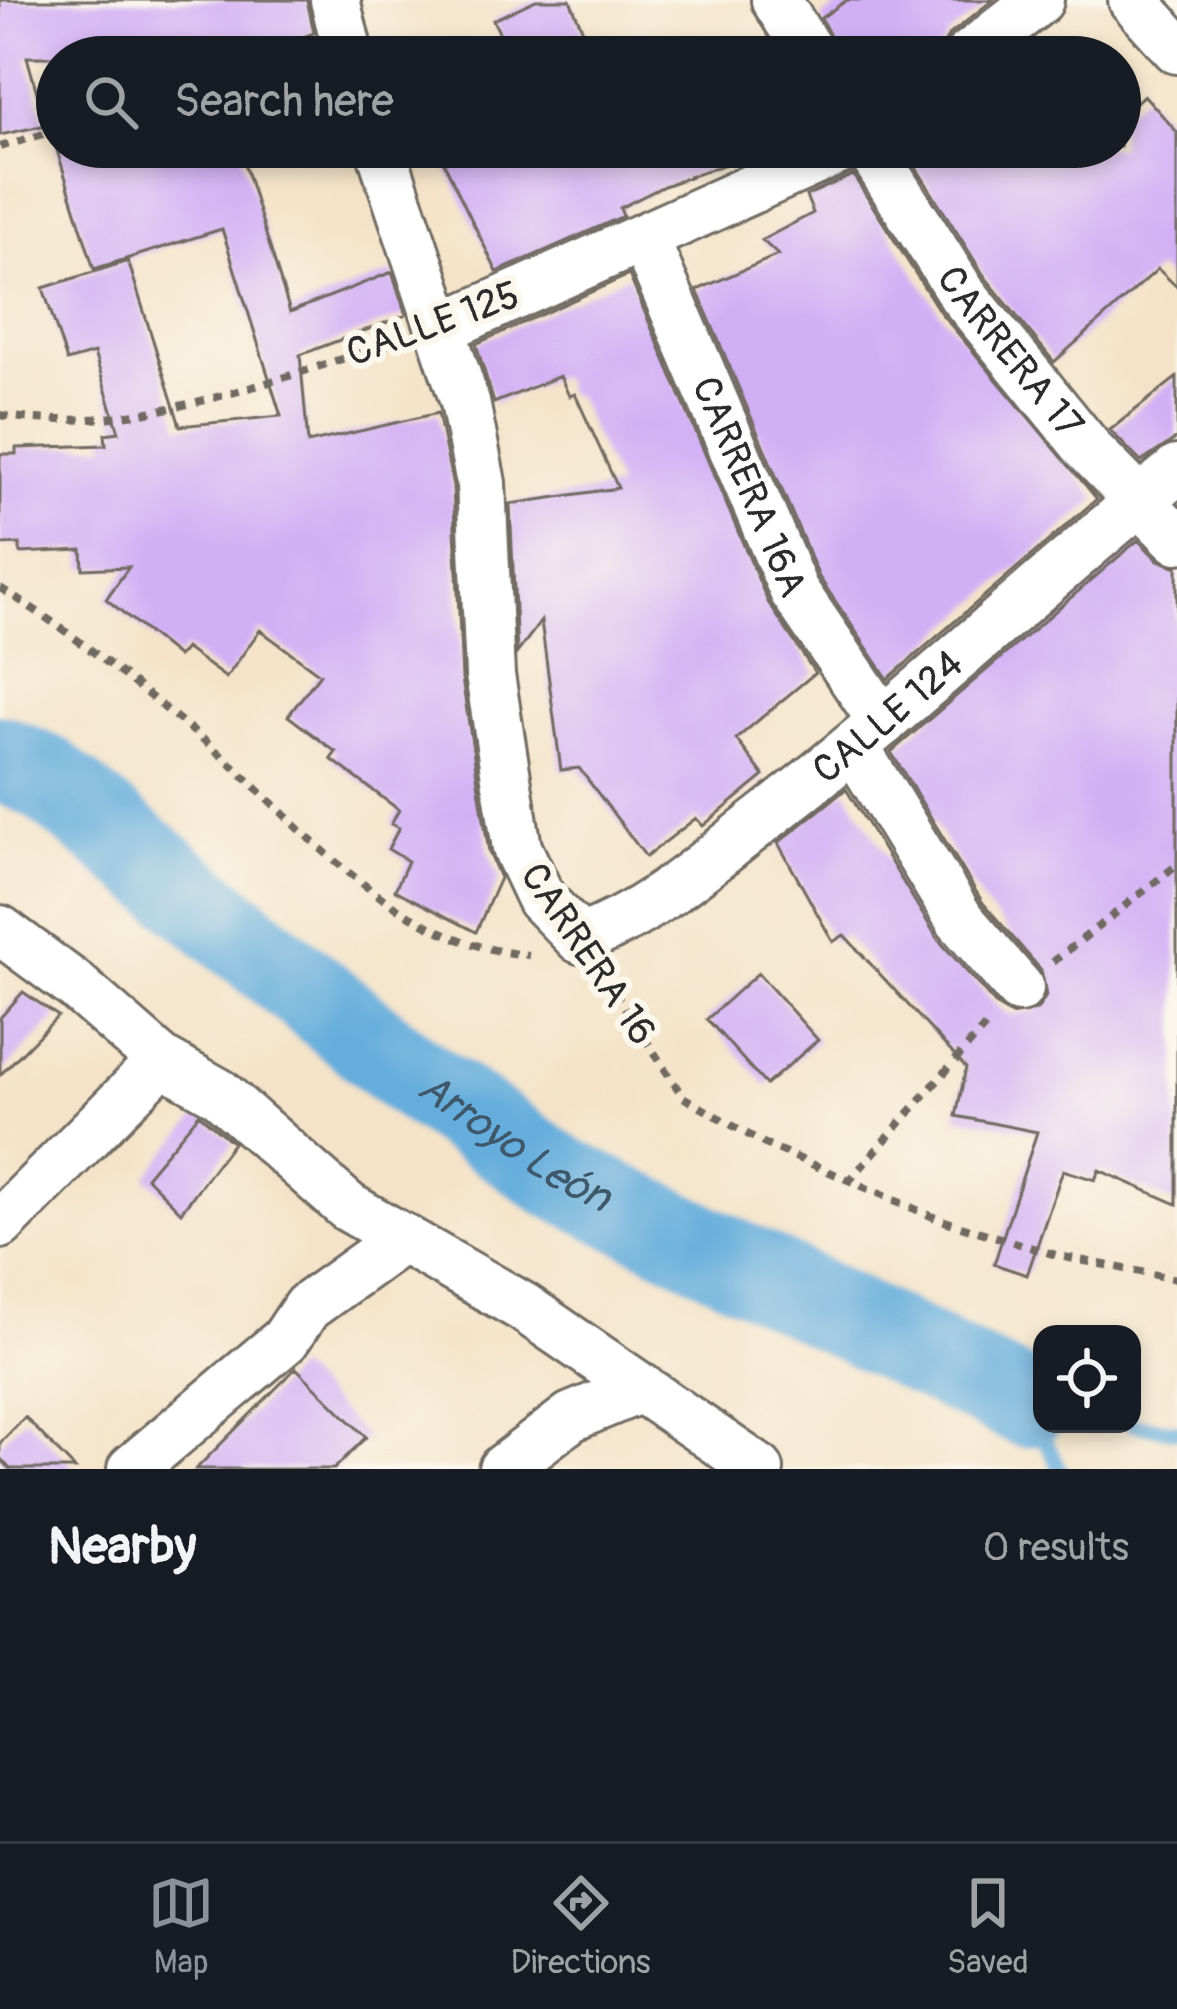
<!DOCTYPE html>
<html lang="en">
<head>
<meta charset="utf-8">
<style>
  :root { --surface:#171b24; --page:#20242c; --text:#f1f3f6; --muted:#9ea1a6; --line:#363941; --accent:#8c9099 }
  body { margin:0; font-family:Pangolin,sans-serif; background:var(--page); color:var(--text) }
  .controls { position:absolute; right:36px; bottom:36px; display:grid; overflow:hidden; border-radius:24px; box-shadow:0 6px 18px #0003 }
  .controls button { width:108px; height:108px; display:grid; place-items:center; padding:0; border:0; border-bottom:3px solid var(--line); background:var(--surface); color:var(--text); font:60px sans-serif }
  .list { margin:0; padding:0; list-style:none }
  h2 { display:flex; justify-content:space-between; align-items:center; height:156px; margin:0; padding:0 48px; font-size:51px }
  h2 small { font-size:39px; font-weight:400; color:var(--muted) }
  .icon { flex:none; width:66px; height:66px; fill:none; stroke:currentColor; stroke-width:2; stroke-linecap:round; stroke-linejoin:round }
  .map { position:relative; flex:none; width:1177px; height:1469px; overflow:hidden }
  .search { position:absolute; background:var(--surface); box-shadow:0 6px 18px #0003; left:36px; right:36px; top:36px; height:132px; display:flex; align-items:center; gap:30px; box-sizing:border-box; padding:0 42px; border-radius:66px; color:var(--muted); font-size:45px }
  .sheet { height:372px; background:var(--surface) }
  nav { display:flex; justify-content:space-around; align-items:center; box-sizing:border-box; height:168px; border-top:3px solid var(--line); background:var(--surface); font-size:33px; color:var(--muted) }
  nav a { display:grid; justify-items:center; gap:6px }
  nav .on { color:var(--accent) }
  .map>svg:first-child { display:block }
  .lines { fill:none; stroke-linecap:round; stroke-linejoin:round }
  .stream { stroke:#65addc; stroke-width:15 }
  .river { stroke:#65addc; stroke-width:87 }
  .building { fill:#d2aff5 }
  .minor-casing { stroke:#716b62; stroke-width:54 }
  .path { stroke:#716b62; stroke-width:8; stroke-dasharray:9 9; stroke-linecap:butt }
  .minor { stroke:#fff; stroke-width:48 }
  .labels { text-anchor:middle; dominant-baseline:central; stroke-width:12; stroke-linejoin:round; paint-order:stroke }
  .street-label { font-size:39px; fill:#2b2b2b; stroke:#fbf7ec }
  .water-label { font-size:42px; font-style:italic; fill:#3f5869; stroke:#fbf7ec }
</style>
</head>
<body>
<div class="map">
<svg width="1177" height="1469" viewBox="0 0 1177 1469">
  <rect width="100%" height="100%" fill="#fbf7ec"/>
  <filter id="ink" filterUnits="userSpaceOnUse"><feTurbulence type="fractalNoise" baseFrequency=".00833" numOctaves="2"/><feDisplacementMap in="SourceGraphic" scale="24" xChannelSelector="R" yChannelSelector="G"/><feConvolveMatrix kernelMatrix="1 2 1 2 8 2 1 2 1" color-interpolation-filters="sRGB"/></filter>
  <filter id="wash" filterUnits="userSpaceOnUse"><feTurbulence type="fractalNoise" baseFrequency=".004" numOctaves="4" result="noise"/><feDisplacementMap in="SourceGraphic" scale="48" xChannelSelector="R" yChannelSelector="G"/><feGaussianBlur stdDeviation="2.7" result="paint"/><feColorMatrix in="noise" values="0 0 0 0 0 0 0 0 0 0 0 0 0 0 0 0 0 1.4 0 .05"/><feComposite in="paint" operator="in"/></filter>
  <g filter="url(#wash)">
    <rect width="100%" height="100%" fill="#f4e3c8"/>
    <g class="lines">
      <!-- stream -->
      <path class="stream" d="M 1026,1404 L 1060,1469
        M 1132,1424 L 1177,1431"/>
      <!-- river -->
      <path class="river" id="s1" d="M 0,758 L 46,778 L 411,1075 L 557,1176 L 1026,1404"/>
    </g>
    <g id="blocks">
      <!-- building -->
      <path class="building" d="M 0,0 L 307,0 L 314,33 L 250,57 L 27,57 L 46,125 L 0,135 Z
        M 536,0 L 570,0 L 594,57 L 511,57 L 493,20 Z
        M 847,0 L 993,0 L 949,35 L 935,57 L 840,57 L 821,18 Z
        M 1144,95 L 1177,132 L 1177,287 L 1158,269 L 1054,362 L 985,277 L 903,147 L 1120,147 L 1120,117 Z
        M 56,147 L 239,147 L 290,312 L 392,272 L 406,315 L 300,355 L 308,443 L 438,413 L 453,486 L 462,679 L 489,852 L 500,878 L 476,932 L 395,890 L 408,861 L 388,849 L 399,828 L 391,824 L 399,810 L 331,759 L 336,752 L 288,716 L 320,674 L 260,630 L 226,678 L 185,648 L 178,657 L 106,599 L 129,567 L 83,569 L 82,550 L 20,553 L 20,544 L 0,545 L 0,454 L 16,454 L 16,448 L 106,445 L 105,434 L 119,432 L 94,353 L 67,361 L 43,288 L 128,261 L 180,426 L 281,416 L 222,229 L 94,269 Z
        M 478,147 L 758,147 L 759,152 L 664,186 L 620,208 L 623,216 L 497,272 L 444,163 Z
        M 853,175 L 940,312 L 1097,499 L 888,679 L 819,577 L 697,290 L 778,255 L 762,240 L 813,213 L 806,196 Z
        M 629,275 L 768,602 L 815,673 L 736,739 L 764,776 L 703,826 L 696,818 L 646,857 L 579,768 L 561,770 L 541,621 L 517,653 L 510,504 L 618,488 L 575,394 L 569,396 L 560,376 L 494,403 L 476,344 Z
        M 1177,377 L 1177,438 L 1141,462 L 1110,430 Z
        M 1138,540 L 1158,560 L 1177,567 L 1177,1204 L 1099,1170 L 1095,1180 L 1063,1170 L 1027,1275 L 994,1264 L 1037,1132 L 956,1116 L 966,1068 L 844,935 L 833,942 L 778,843 L 846,789 L 938,939 L 998,1007 L 1011,1015 L 1037,1010 L 1046,996 L 1041,970 L 983,903 L 891,752 Z
        M 758,973 L 818,1040 L 766,1085 L 707,1019 Z
        M 23,992 L 58,1016 L 0,1075 L 0,1018 Z
        M 199,1114 L 233,1143 L 181,1212 L 146,1177 Z
        M 296,1368 L 366,1437 L 334,1469 L 196,1469 Z
        M 25,1417 L 75,1469 L 10,1469 L 0,1458 L 0,1443 Z"/>
    </g>
  </g>
  <g filter="url(#ink)">
    <use href="#blocks" fill-opacity="0" stroke="#716b62" stroke-width="3"/>
    <g class="lines">
      <defs>
        <g id="minor">
          <path d="M 335,0 L 349,57"/>
          <path d="M 776,0 L 812,57"/>
          <path d="M 1133,0 L 1177,49"/>
          <path d="M 967,57 L 1039,0"/>
          <path id="s2" d="M 380,147 L 465,402 L 481,483 L 490,675 L 517,848 L 541,899 L 580,939 C 650,914 705,864 763,819 C 906,708 1037,584 1177,470"/>
          <path id="s3" d="M 869,147 L 962,294 L 1090,451 L 1177,539"/>
          <path id="s4" d="M 644,238 L 794,591 L 883,722"/>
          <path d="M 442,328 L 845,147"/>
          <path d="M 855,748 L 960,920 L 1019,988"/>
          <path d="M 0,930 L 76,986 L 162,1061 L 219,1093 L 348,1207 L 523,1307 L 759,1469"/>
          <path d="M 0,1224 L 162,1061"/>
          <path d="M 132,1469 L 285,1340 L 307,1307 L 403,1238"/>
          <path d="M 503,1469 L 571,1417 L 639,1389"/>
        </g>
      </defs>
      <!-- minor casing -->
      <use href="#minor" class="minor-casing"/>
      <!-- path -->
      <path class="path" d="M 0,147 L 57,130
        M 0,415 C 135,437 269,380 396,342
        M 0,588 C 70,630 136,685 199,736 C 298,819 389,944 529,955
        M 1053,962 L 1177,865
        M 605,977 L 683,1097 L 763,1143 L 938,1219 L 1059,1256 L 1177,1279
        M 848,1182 L 990,1021"/>
      <!-- minor -->
      <use href="#minor" class="minor"/>
    </g>
  </g>
  <g class="labels">
    <!-- street labels -->
    <g class="street-label">
      <text transform="translate(433 324) rotate(-20)">CALLE 125</text>
      <text stroke="none"><textPath href="#s3" startOffset="249">CARRERA 17</textPath></text>
      <text stroke="none"><textPath href="#s4" startOffset="270">CARRERA 16A</textPath></text>
      <text stroke="none"><textPath href="#s2" startOffset="1212">CALLE 124</textPath></text>
      <text transform="translate(588 954) rotate(56)">CARRERA 16</text>
    </g>
    <!-- water labels -->
    <g class="water-label">
      <text stroke="none"><textPath href="#s1" startOffset="645">Arroyo León</textPath></text>
    </g>
  </g>
</svg>
<div class="controls">
<button><svg class="icon" aria-label="locate" viewBox="0 0 24 24"><circle cx="12" cy="12" r="6"/><path d="M12 2v4M12 18v4M2 12h4M18 12h4"/></svg></button>
</div>
<div class="search"><svg class="icon" aria-label="search" viewBox="0 0 24 24"><circle cx="10" cy="10" r="6"/><path d="M15 15l6 6"/></svg>Search here</div>
</div>
<section class="sheet">
<h2>Nearby<small>0 results</small></h2>
<ul class="list">
</ul>
</section>
<nav>
<a class="on"><svg class="icon" aria-label="map" viewBox="0 0 24 24"><path d="M3 6l6-2 6 2 6-2v14l-6 2-6-2-6 2zM9 4v14M15 6v14"/></svg>Map</a>
<a><svg class="icon" aria-label="directions" viewBox="0 0 24 24"><path d="M12 3l9 9-9 9-9-9zM9 14v-3h6M13 9l2 2-2 2"/></svg>Directions</a>
<a><svg class="icon" aria-label="saved" viewBox="0 0 24 24"><path d="M7 4h10v16l-5-4-5 4z"/></svg>Saved</a>
</nav>
</body>
</html>
